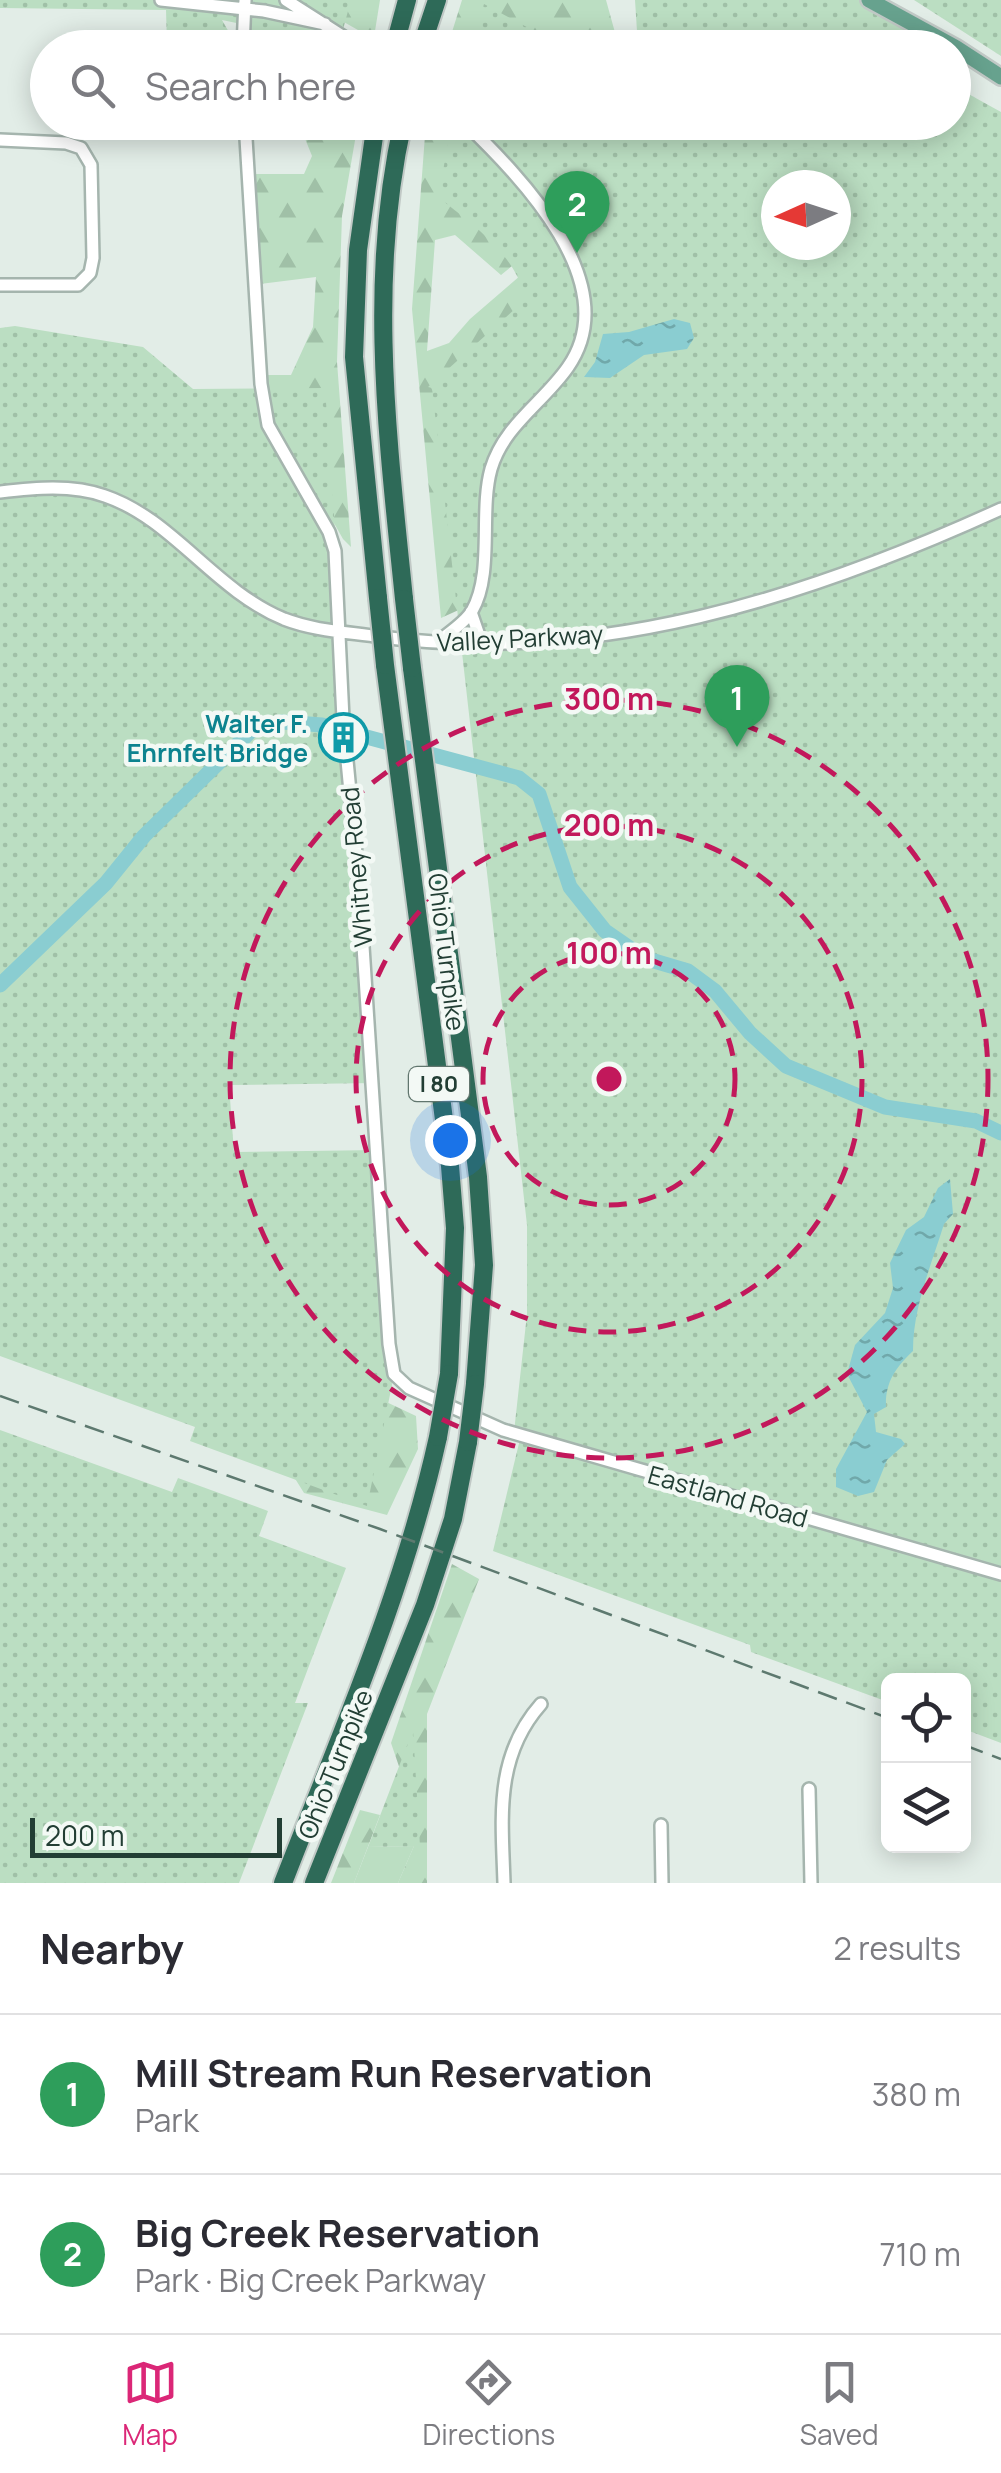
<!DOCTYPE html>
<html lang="en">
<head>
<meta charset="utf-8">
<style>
  :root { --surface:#fff; --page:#f2f2f3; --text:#2b2b33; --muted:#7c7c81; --line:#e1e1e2; --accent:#db2777 }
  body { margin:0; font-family:Manrope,sans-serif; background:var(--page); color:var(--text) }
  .controls { position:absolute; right:30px; bottom:30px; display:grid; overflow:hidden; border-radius:15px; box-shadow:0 5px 25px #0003 }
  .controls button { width:90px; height:90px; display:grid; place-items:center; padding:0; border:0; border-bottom:2px solid var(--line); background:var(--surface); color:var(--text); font:50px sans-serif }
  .compass { position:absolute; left:761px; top:170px; width:90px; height:90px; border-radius:50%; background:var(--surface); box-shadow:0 5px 25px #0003; rotate:267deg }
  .scale { position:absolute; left:30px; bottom:25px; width:252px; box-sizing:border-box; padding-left:10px; border:5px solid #223e34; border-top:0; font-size:28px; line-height:35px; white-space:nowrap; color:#223e34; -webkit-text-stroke:8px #f3f9f5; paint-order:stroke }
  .you { position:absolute; left:450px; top:1140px; width:35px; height:35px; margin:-25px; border:8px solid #fff; border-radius:50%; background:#1a73e8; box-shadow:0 0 0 15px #1a73e833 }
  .badge { display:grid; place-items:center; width:65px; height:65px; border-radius:50%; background:var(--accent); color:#fff; font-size:32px; font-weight:700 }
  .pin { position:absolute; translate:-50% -82px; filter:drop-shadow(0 2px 5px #0008) }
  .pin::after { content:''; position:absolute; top:52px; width:35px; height:30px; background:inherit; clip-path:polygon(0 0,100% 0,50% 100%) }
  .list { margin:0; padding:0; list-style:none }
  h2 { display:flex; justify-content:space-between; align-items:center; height:130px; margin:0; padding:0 40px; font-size:42px }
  h2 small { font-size:32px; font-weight:400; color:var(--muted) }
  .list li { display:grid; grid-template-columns:65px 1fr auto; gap:30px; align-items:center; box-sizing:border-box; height:160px; padding:0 40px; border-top:2px solid var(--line) }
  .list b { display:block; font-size:38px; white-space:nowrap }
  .list p { margin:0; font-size:32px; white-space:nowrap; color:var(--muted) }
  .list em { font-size:32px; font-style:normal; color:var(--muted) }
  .icon { flex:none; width:55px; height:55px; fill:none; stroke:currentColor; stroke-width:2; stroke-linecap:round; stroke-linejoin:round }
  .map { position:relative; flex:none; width:1001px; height:1883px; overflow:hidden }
  .search { position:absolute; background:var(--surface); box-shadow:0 5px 25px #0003; left:30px; right:30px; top:30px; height:110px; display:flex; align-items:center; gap:25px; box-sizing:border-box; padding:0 35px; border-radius:55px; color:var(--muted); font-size:38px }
  .sheet { height:450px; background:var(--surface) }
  nav { display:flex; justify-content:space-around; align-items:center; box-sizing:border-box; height:140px; border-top:2px solid var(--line); background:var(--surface); font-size:28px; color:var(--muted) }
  nav a { display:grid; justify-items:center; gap:5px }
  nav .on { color:var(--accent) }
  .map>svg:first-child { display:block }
  .grass { fill:#bbdec2 }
  .forest { fill:url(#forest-firs) }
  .park { fill:url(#park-dots); fill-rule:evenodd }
  .water { fill:url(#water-ripples) }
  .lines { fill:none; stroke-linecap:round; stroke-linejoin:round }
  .river { stroke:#8acdd1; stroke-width:15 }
  .minor-casing { stroke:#a5b5ae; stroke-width:16 }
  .major-casing { stroke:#c1c9c6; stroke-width:20 }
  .highway-casing { stroke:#c1c9c6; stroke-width:22 }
  .minor { stroke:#fff; stroke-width:11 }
  .major { stroke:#67a28e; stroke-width:15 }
  .highway { stroke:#2e6a58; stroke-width:18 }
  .rail { stroke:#5d796f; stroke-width:2.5; stroke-dasharray:20 10; stroke-linecap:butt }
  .highway-bridge-casing { stroke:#c1c9c6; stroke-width:22; stroke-linecap:butt }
  .highway-bridge { stroke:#2e6a58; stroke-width:18 }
  .ring { fill:none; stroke:#c2185b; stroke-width:5; stroke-dasharray:18 12 }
  .labels { text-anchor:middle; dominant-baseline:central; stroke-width:9; stroke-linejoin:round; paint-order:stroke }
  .shield { fill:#f3f9f5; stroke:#61766e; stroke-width:2.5 }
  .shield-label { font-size:22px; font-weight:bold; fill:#223e34 }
  .street-label { font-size:25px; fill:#223e34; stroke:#f3f9f5 }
  .culture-label { font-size:25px; font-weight:bold; fill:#0d838f; stroke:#f3f9f5; text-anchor:end }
  .centre { fill:#c2185b; stroke:#f3f9f5; stroke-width:5 }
  .ring-label { font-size:30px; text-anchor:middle; font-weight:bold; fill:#c2185b; stroke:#f3f9f5; stroke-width:9; stroke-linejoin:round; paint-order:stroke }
</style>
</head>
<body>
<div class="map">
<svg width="1001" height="1883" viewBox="0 0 1001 1883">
  <defs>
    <pattern id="forest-firs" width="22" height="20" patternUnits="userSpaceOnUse" patternTransform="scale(2.5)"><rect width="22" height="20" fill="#bbdec2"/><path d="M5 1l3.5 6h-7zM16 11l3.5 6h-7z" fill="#a0c0a7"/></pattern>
    <pattern id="park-dots" width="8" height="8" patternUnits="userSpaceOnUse" patternTransform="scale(2.5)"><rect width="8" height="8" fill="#bbdec2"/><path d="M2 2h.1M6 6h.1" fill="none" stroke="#a0c0a7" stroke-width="1.8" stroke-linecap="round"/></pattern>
    <pattern id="water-ripples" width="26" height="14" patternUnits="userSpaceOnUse" patternTransform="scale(2.5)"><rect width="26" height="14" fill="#8acdd1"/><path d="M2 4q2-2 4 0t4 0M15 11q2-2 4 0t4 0" fill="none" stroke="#70a8aa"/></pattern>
  </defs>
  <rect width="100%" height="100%" fill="#e2ede7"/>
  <!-- grass -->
  <path class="grass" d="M 414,1846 L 398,1883 L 354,1883 L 368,1847 Z"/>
  <!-- forest -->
  <path class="forest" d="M 305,0 L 380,0 L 375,31 L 365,34 Z
    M 462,0 L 606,0 L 619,47 L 447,48 Z
    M 426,122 L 446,123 L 474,144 L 549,236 L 501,275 L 455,235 L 435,240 L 427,351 L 449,343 L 470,319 L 551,249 L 463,608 L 441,618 L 412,309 Z
    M 252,123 L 358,123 L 342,216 L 337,362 L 351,547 L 343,539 L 272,413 L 267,375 L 291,375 L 313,327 L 316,277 L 260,284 L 255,174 L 304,174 L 312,156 L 304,136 L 252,135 Z
    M 380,1399 L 416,1416 L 418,1449 L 387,1515 L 304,1493 L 276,1448 Z
    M 452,1564 L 479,1579 L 427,1714 L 427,1883 L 398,1883 L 414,1846 L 419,1846 L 404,1781 L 391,1743 Z
    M 360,1810 L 380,1815 L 354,1883 L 331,1883 Z"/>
  <!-- park -->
  <path class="park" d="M 0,0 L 351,0 L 338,48 L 244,47 L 246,25 L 222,20 L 230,34 L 229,44 L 167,44 L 166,10 L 0,8 Z
    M 635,0 L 877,0 L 884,4 L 920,47 L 638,47 Z
    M 914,0 L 1001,0 L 1001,56 Z
    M 484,4 L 564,47 L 470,47 Z
    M 954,86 L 1001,112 L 1001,1743 L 964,1729 L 964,1680 L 888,1680 L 888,1702 L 751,1652 L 750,1645 L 493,1551 L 521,1435 L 514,1432 L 527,1314 L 527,1225 L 432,388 L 428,387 L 525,300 C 519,257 471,223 438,197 L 452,123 L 954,122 ZM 776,185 L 836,185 L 836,245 L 776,245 Z
    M 15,326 L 143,347 L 193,389 L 325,388 L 374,1083 L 229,1085 L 234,1152 L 378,1150 L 392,1385 L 367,1506 L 190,1441 L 195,1427 L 0,1356 L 0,328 Z
    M 0,1430 L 172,1492 L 178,1478 L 268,1511 L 259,1536 L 346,1568 L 295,1703 L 308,1703 L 239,1883 L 0,1883 Z
    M 413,1730 L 420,1846 L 368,1847 Z"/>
  <!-- water -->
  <path class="water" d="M 674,319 L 690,323 L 694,338 L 687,349 L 644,355 L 610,378 L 584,377 L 595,362 L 603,334 L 629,332 Z
    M 950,1179 L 953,1214 L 944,1224 C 931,1266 913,1307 913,1351 C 895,1368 885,1383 886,1407 L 874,1414 L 876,1432 L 901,1439 L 905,1444 L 887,1460 L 874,1492 L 858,1496 L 836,1487 L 836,1469 L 867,1412 L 847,1374 L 855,1345 L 885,1313 L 893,1288 L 890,1263 L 906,1230 L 924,1217 L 938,1188 Z"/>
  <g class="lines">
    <!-- river -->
    <path class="river" d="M 0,985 L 106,883 L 144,836 L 252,730 L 282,722 L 322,725 L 519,778 L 539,794 L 570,887 L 605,931 L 644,958 L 688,971 L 715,991 L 750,1033 L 786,1066 L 885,1107 L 976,1121 L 1001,1133"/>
    <defs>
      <path id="minor" d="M 161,0 L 264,11 L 325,24
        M 286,0 L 361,48
        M 243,48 L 245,0
        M 245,122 L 261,384 L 268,425 L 329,532 L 335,551 L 343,719 L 359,885 L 389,1344 L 394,1374 L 409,1388 L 503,1430 L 1001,1574
        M 0,140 L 66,143 L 81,148 L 91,165 L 93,258 L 90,273 L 78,285 L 0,285
        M 0,492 C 34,488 72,484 105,496 C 173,519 214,590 284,619 C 315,631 348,632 381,637 C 597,665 806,598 1001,509
        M 471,612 L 482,644
        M 438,642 C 448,633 465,623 472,611 C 494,573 479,512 491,469 C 504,425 543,403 568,367 C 626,284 521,177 464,122
        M 809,1789 L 811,1883
        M 661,1825 L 662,1883
        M 504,1883 C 502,1818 494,1757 541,1704"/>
      <path id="major" d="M 869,0 L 955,47 L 1001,77"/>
      <path id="highway" d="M 394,48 L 407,0
        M 421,48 L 437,0
        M 376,122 L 358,250 L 354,357 L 378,598
        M 403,122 C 367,280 388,441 404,599
        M 385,665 L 450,1166 L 455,1228 L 449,1374
        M 412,668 L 478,1177 L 484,1265 L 475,1384
        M 283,1883 C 340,1736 404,1591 438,1437
        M 314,1883 L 425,1605 L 453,1519 L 468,1442"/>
    </defs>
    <!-- minor casing -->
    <use href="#minor" class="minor-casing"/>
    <!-- major casing -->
    <use href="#major" class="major-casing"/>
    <!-- highway casing -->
    <use href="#highway" class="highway-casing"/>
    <!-- minor -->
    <use href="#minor" class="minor"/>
    <!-- major -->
    <use href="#major" class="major"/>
    <!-- highway -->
    <use href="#highway" class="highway"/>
    <!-- rail -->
    <path class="rail" d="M 0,1396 L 380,1529 L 888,1718
      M 964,1745 L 1001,1759"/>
    <defs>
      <path id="highway-bridge" d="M 378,598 L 385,665
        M 404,599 L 412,668
        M 438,1437 L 449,1374
        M 468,1442 L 475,1384"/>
    </defs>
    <!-- highway-bridge casing -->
    <use href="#highway-bridge" class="highway-bridge-casing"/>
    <!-- highway-bridge -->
    <use href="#highway-bridge" class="highway-bridge"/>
  </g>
  <!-- distance rings -->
  <g class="ring">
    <circle cx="609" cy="1079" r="126"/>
    <circle cx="609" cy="1079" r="253"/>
    <circle cx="609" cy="1079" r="379"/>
  </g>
  <!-- icons -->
  <defs>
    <symbol id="building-ring" viewBox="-11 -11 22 22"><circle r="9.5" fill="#f3f9f5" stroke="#0f9aa8" stroke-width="1.5"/><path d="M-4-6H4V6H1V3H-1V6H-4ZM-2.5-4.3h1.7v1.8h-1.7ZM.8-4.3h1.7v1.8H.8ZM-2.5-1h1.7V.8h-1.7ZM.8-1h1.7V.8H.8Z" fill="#0f9aa8"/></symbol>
  </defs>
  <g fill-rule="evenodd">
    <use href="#building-ring" x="316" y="710" width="55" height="55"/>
  </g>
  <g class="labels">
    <!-- shield labels -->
    <rect class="shield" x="409" y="1067" width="60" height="34" rx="8"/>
    <g class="shield-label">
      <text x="439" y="1084">I 80</text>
    </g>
    <!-- street labels -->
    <g class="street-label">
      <text transform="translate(520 638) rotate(-3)">Valley Parkway</text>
      <text transform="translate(356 867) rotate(-95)">Whitney Road</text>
      <text transform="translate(447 952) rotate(83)">Ohio Turnpike</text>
      <text transform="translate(728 1496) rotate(16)">Eastland Road</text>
      <text transform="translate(335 1764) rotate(-68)">Ohio Turnpike</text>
    </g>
    <!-- culture labels -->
    <g class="culture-label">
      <text x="308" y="723">Walter F.<tspan x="308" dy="29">Ehrnfelt Bridge</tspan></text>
    </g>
  </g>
  <circle cx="609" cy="1079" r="15" class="centre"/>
  <g class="ring-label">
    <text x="609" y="710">300 m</text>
    <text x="609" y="836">200 m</text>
    <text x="609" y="964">100 m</text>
  </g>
</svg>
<div class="controls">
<button><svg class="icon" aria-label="locate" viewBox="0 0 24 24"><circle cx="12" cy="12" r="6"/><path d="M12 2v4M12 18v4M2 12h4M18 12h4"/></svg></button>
<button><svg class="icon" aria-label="layers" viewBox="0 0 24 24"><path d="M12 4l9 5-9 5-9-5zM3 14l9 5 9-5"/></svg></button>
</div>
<svg class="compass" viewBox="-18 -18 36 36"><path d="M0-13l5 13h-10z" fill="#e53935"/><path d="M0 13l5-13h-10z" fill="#7c7c81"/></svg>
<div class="scale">200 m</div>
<div class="you"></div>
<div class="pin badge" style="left:737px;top:747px;background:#2e9e5b">1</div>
<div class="pin badge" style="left:577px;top:253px;background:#2e9e5b">2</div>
<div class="search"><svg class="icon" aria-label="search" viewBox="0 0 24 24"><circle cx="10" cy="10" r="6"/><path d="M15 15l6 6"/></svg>Search here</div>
</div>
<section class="sheet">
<h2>Nearby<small>2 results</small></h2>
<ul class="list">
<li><span class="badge" style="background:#2e9e5b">1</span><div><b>Mill Stream Run Reservation</b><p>Park</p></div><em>380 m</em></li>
<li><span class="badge" style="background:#2e9e5b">2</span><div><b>Big Creek Reservation</b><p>Park · Big Creek Parkway</p></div><em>710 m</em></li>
</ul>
</section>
<nav>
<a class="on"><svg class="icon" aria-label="map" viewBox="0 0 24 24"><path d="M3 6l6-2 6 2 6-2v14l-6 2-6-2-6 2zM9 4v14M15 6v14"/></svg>Map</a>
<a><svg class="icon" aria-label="directions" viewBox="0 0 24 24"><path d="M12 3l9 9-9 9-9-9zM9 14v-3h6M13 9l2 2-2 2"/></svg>Directions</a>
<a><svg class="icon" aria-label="saved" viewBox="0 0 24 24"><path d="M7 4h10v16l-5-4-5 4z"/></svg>Saved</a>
</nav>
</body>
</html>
